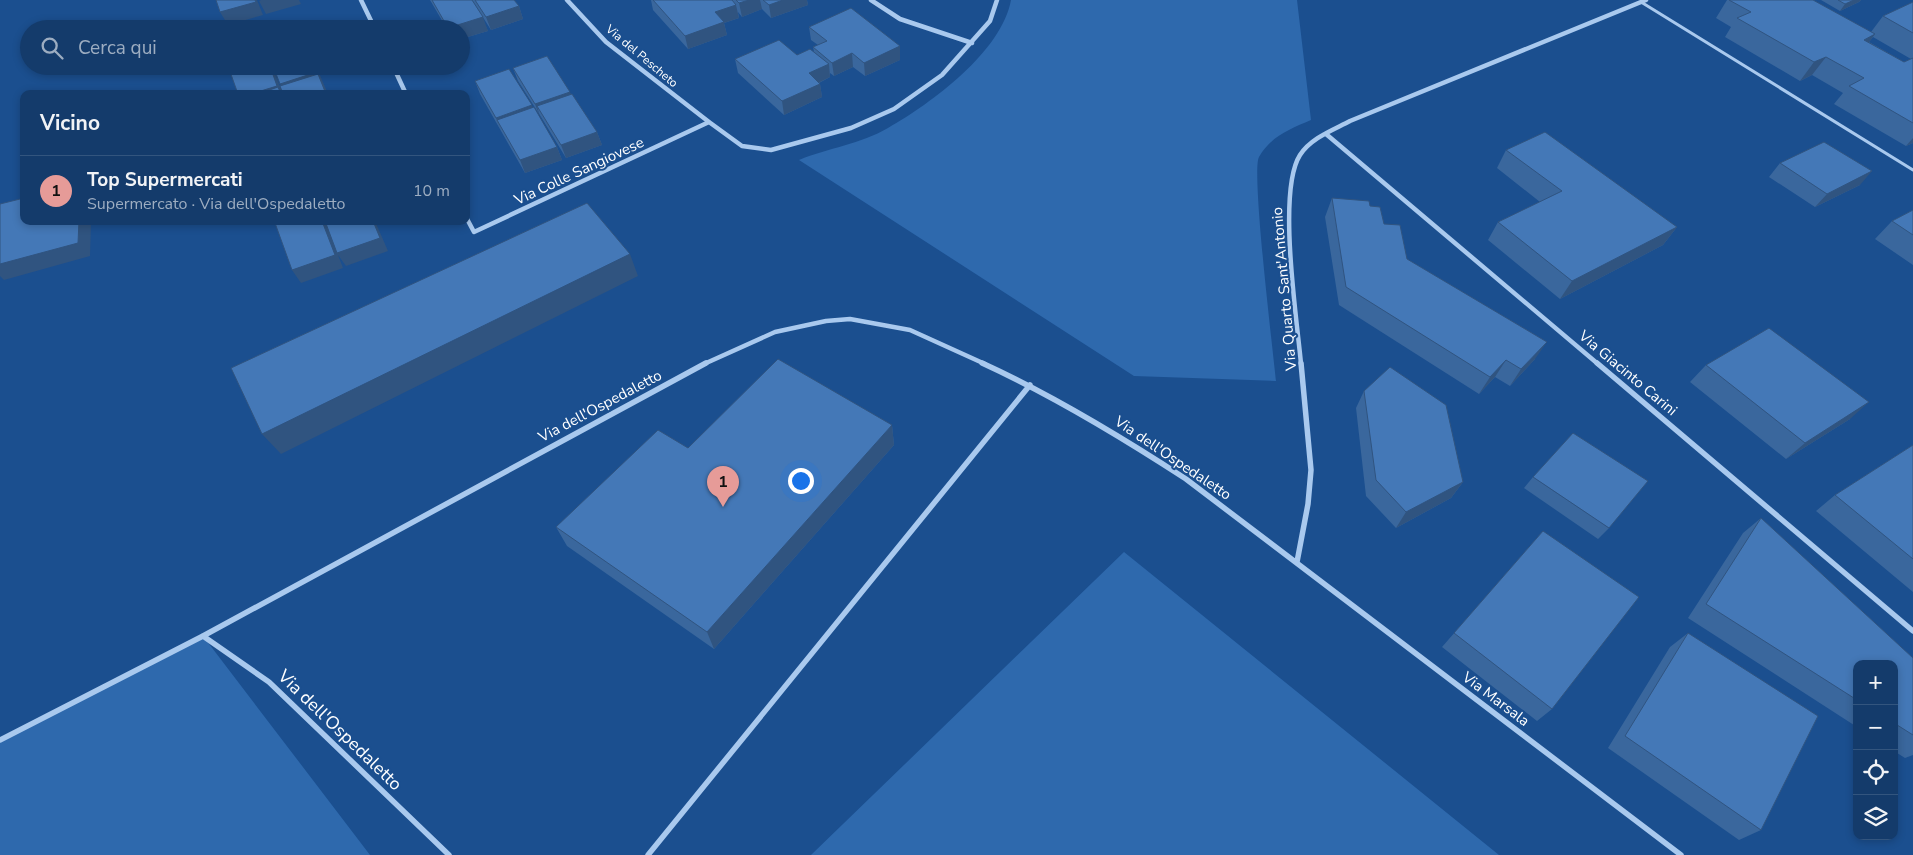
<!DOCTYPE html>
<html lang="it">
<head>
<meta charset="utf-8">
<style>
  :root { --surface:#143b6b; --page:#1d4271; --text:#f1f3f6; --muted:#9dadc1; --line:#33557e; --accent:#e69b98 }
  body { margin:0; font-family:"Nunito Sans",sans-serif; background:var(--page); color:var(--text) }
  .controls { position:absolute; right:15px; bottom:15px; display:grid; overflow:hidden; border-radius:10px; box-shadow:0 2px 8px #0003 }
  .controls button { width:45px; height:45px; display:grid; place-items:center; padding:0; border:0; border-bottom:1px solid var(--line); background:var(--surface); color:var(--text); font:25px sans-serif }
  .you { position:absolute; left:800px; top:480px; width:18px; height:18px; margin:-12px; border:4px solid #fff; border-radius:50%; background:#1a73e8; box-shadow:0 0 0 8px #1a73e833 }
  .badge { display:grid; place-items:center; width:32px; height:32px; border-radius:50%; background:var(--accent); color:#111; font-size:16px; font-weight:700 }
  .pin { position:absolute; translate:-50% -41px; filter:drop-shadow(0 1px 2px #0008) }
  .pin::after { content:''; position:absolute; top:26px; width:18px; height:15px; background:inherit; clip-path:polygon(0 0,100% 0,50% 100%) }
  .list { margin:0; padding:0; list-style:none }
  h2 { display:flex; justify-content:space-between; align-items:center; height:65px; margin:0; padding:0 20px; font-size:21px }
  h2 small { font-size:16px; font-weight:400; color:var(--muted) }
  .list li { display:grid; grid-template-columns:32px 1fr auto; gap:15px; align-items:center; box-sizing:border-box; height:70px; padding:0 20px; border-top:1px solid var(--line) }
  .list b { display:block; font-size:19px; white-space:nowrap }
  .list p { margin:0; font-size:16px; white-space:nowrap; color:var(--muted) }
  .list em { font-size:16px; font-style:normal; color:var(--muted) }
  .icon { flex:none; width:28px; height:28px; fill:none; stroke:currentColor; stroke-width:2; stroke-linecap:round; stroke-linejoin:round }
  .map { position:relative; flex:none; width:1913px; height:855px; overflow:hidden }
  .search { position:absolute; background:var(--surface); box-shadow:0 2px 8px #0003; left:20px; top:20px; width:450px; height:55px; display:flex; align-items:center; gap:12px; box-sizing:border-box; padding:0 18px; border-radius:28px; color:var(--muted); font-size:19px }
  .panel { position:absolute; background:var(--surface); box-shadow:0 2px 8px #0003; left:20px; top:90px; width:450px; height:135px; border-radius:10px }
  .map>svg:first-child { display:block }
  .green { fill:#2e69ad }
  .lines { fill:none; stroke-linecap:round; stroke-linejoin:round }
  .lane { stroke:#a9c9ee; stroke-width:3 }
  .street-far1 { stroke:#a9c9ee; stroke-width:4.5 }
  .street { stroke:#a9c9ee; stroke-width:5.5 }
  .wall { fill:#3a679d; fill-rule:evenodd }
  .shaded-wall { fill:#305480 }
  .building { fill:#4478b7; stroke:#305480 }
  .labels { text-anchor:middle; dominant-baseline:central; stroke-width:4; stroke-linejoin:round; paint-order:stroke }
  .far-street-label { font-size:12px; fill:#fff; stroke:#1b4f8f }
  .street-label { font-size:15px; fill:#fff; stroke:#1b4f8f }
  .near-street-label { font-size:18px; fill:#fff; stroke:#1b4f8f }
</style>
</head>
<body>
<div class="map">
<svg width="1913" height="855" viewBox="0 0 1913 855">
  <rect width="100%" height="100%" fill="#1b4f8f"/>
  <!-- green -->
  <path class="green" d="M 1011,0 L 1297,0 L 1311,120 C 1290,129 1271,136 1259,157 C 1251,171 1273,351 1276,381 L 1134,376 L 799,160 C 828,148 861,144 888,128 C 932,103 1002,51 1011,0 Z
    M 1124,552 L 1499,855 L 811,855 Z
    M 203,636 L 370,855 L 0,855 L 0,740 Z"/>
  <g class="lines">
    <!-- lane -->
    <path class="lane" d="M 1641,2 L 1913,170"/>
    <!-- street-far1 -->
    <path class="street-far1" d="M 361,0 L 375,29
      M 567,0 L 606,42 L 709,122 L 742,146 L 771,150 L 851,128 L 894,109 L 942,75 L 990,21 L 997,0
      M 871,0 L 900,19 L 972,43
      M 393,66 L 406,94
      M 1326,134 L 1598,364
      M 466,217 L 474,232 L 709,122
      M 704,364 L 775,332 L 826,321 L 850,319 L 910,330 L 985,364
      M 1301,364 C 1297,319 1277,191 1300,155 C 1311,138 1333,130 1350,121 L 1646,0"/>
    <!-- street -->
    <path class="street" d="M 982,363 C 1054,396 1120,436 1186,479 L 1681,855
      M 1597,363 L 1913,631
      M 1297,562 L 1308,504 L 1311,470 L 1301,363
      M 203,636 L 269,682 L 449,855
      M 0,740 L 203,636 L 706,363
      M 648,855 L 1030,385"/>
  </g>
  <!-- wall -->
  <path class="wall" d="M 430,0 L 472,0 L 488,31 L 461,39 L 461,29 L 447,29 Z
    M 472,0 L 514,0 L 519,6 L 523,19 L 491,30 Z
    M 651,0 L 807,0 L 808,5 L 771,18 L 762,9 L 742,17 L 738,12 L 739,18 L 724,23 L 727,35 L 688,49 L 653,10 Z
    M 1727,0 L 1813,0 L 1871,32 L 1883,16 L 1913,2 L 1913,143 L 1906,146 L 1834,104 L 1843,93 L 1812,75 L 1800,81 L 1725,37 L 1731,27 L 1716,18 ZM 1873,37 L 1911,59 L 1904,62 L 1869,42 Z
    M 1821,0 L 1861,0 L 1859,2 L 1840,11 Z
    M 809,27 L 900,60 L 865,76 L 853,67 L 834,76 L 830,73 L 830,77 L 819,83 L 820,84 L 822,97 L 784,115 L 738,73 L 735,59 L 797,55 L 814,52 L 813,47 L 818,45 L 811,40 Z
    M 513,68 L 571,94 L 597,132 L 602,145 L 566,158 L 541,117 L 518,81 Z
    M 475,81 L 533,108 L 557,147 L 562,160 L 525,173 L 480,94 Z
    M 1506,150 L 1677,227 L 1663,245 L 1560,299 L 1488,240 L 1498,222 L 1540,202 L 1497,168 Z
    M 1780,163 L 1860,185 L 1815,207 L 1769,177 Z
    M 1332,198 L 1370,206 L 1384,224 L 1407,259 L 1535,359 L 1510,386 L 1495,377 L 1479,394 L 1339,305 L 1325,217 Z
    M 1913,210 L 1913,265 L 1875,239 L 1892,221 Z
    M 1706,365 L 1850,419 L 1786,459 L 1690,382 Z
    M 1364,391 L 1463,482 L 1451,498 L 1396,528 L 1366,496 L 1356,408 Z
    M 892,425 L 894,445 L 714,649 L 567,546 L 556,527 L 688,448 Z
    M 1913,445 L 1913,592 L 1816,511 L 1835,495 Z
    M 1533,477 L 1609,528 L 1598,539 L 1524,488 Z
    M 1761,518 L 1913,658 L 1913,755 L 1905,758 L 1894,751 L 1894,664 L 1857,664 L 1857,727 L 1688,618 L 1743,533 Z
    M 1543,531 L 1552,709 L 1537,721 L 1442,647 Z
    M 1688,633 L 1761,830 L 1739,840 L 1608,748 L 1670,647 Z"/>
  <!-- shaded-wall -->
  <path class="shaded-wall" d="M 255,0 L 257,0 L 263,15 L 228,25 L 220,12 Z
    M 261,0 L 299,0 L 301,4 L 266,14 L 259,1 Z
    M 749,0 L 760,0 L 762,9 L 742,17 L 739,3 Z
    M 783,0 L 807,0 L 808,5 L 771,18 L 769,5 Z
    M 1854,0 L 1861,0 L 1859,2 L 1840,11 L 1845,4 Z
    M 736,5 L 739,18 L 724,23 L 727,35 L 688,49 L 685,36 L 715,12 Z
    M 519,6 L 523,19 L 491,30 L 486,17 Z
    M 483,17 L 488,31 L 461,39 L 461,29 L 449,29 L 448,28 Z
    M 1875,34 L 1861,53 L 1864,40 Z
    M 900,46 L 900,60 L 865,76 L 864,63 Z
    M 852,53 L 853,67 L 834,76 L 832,63 Z
    M 1826,57 L 1812,75 L 1800,81 L 1814,62 Z
    M 829,64 L 830,77 L 810,87 L 809,73 Z
    M 270,66 L 272,66 L 283,94 L 251,94 Z
    M 314,66 L 316,66 L 328,94 L 286,94 L 280,84 Z
    M 820,84 L 822,97 L 784,115 L 782,101 Z
    M 570,92 L 575,105 L 537,106 L 540,117 L 535,104 Z
    M 532,105 L 537,119 L 497,120 L 501,131 L 496,118 Z
    M 597,132 L 602,145 L 566,158 L 561,145 Z
    M 1913,138 L 1913,143 L 1906,146 Z
    M 557,147 L 562,160 L 525,173 L 520,160 Z
    M 1872,171 L 1860,185 L 1815,207 L 1827,194 Z
    M 79,221 L 91,221 L 90,256 L 4,280 L 0,276 L 0,264 Z
    M 322,221 L 375,221 L 388,251 L 346,266 L 338,255 L 343,268 L 301,283 L 292,270 Z
    M 1677,227 L 1663,245 L 1560,299 L 1572,281 Z
    M 630,254 L 638,276 L 281,454 L 262,434 Z
    M 1547,342 L 1535,359 L 1510,386 L 1521,369 Z
    M 1506,360 L 1495,377 L 1479,394 L 1490,377 Z
    M 1869,402 L 1850,419 L 1786,459 L 1805,443 Z
    M 892,425 L 894,445 L 714,649 L 707,632 Z
    M 1463,482 L 1451,498 L 1396,528 L 1406,512 Z"/>
  <!-- building -->
  <path class="building" d="M 216,0 L 255,0 L 256,2 L 220,12 Z
    M 432,0 L 472,0 L 483,17 L 448,28 Z
    M 475,0 L 514,0 L 519,6 L 486,17 Z
    M 653,0 L 732,0 L 736,5 L 715,12 L 724,22 L 685,36 Z
    M 736,0 L 749,0 L 739,3 Z
    M 763,0 L 783,0 L 769,5 Z
    M 1729,0 L 1813,0 L 1875,34 L 1864,40 L 1904,62 L 1913,58 L 1913,123 L 1849,86 L 1864,78 L 1826,57 L 1814,62 L 1737,18 L 1751,12 Z
    M 1838,0 L 1854,0 L 1845,4 Z
    M 1913,2 L 1913,33 L 1883,16 Z
    M 851,8 L 900,46 L 864,63 L 852,53 L 832,63 L 813,47 L 827,41 L 809,27 Z
    M 779,40 L 797,55 L 810,49 L 829,64 L 809,73 L 820,84 L 782,101 L 735,59 Z
    M 547,56 L 570,92 L 535,104 L 513,68 Z
    M 228,66 L 270,66 L 277,86 L 251,94 L 238,94 Z
    M 273,66 L 314,66 L 317,72 L 280,84 Z
    M 509,69 L 532,105 L 496,118 L 475,81 Z
    M 318,74 L 326,94 L 283,94 L 280,86 Z
    M 278,87 L 281,94 L 258,94 Z
    M 572,94 L 597,132 L 561,145 L 537,106 Z
    M 534,107 L 557,147 L 520,160 L 497,120 Z
    M 1545,132 L 1677,227 L 1572,281 L 1498,222 L 1562,191 L 1506,150 Z
    M 1824,142 L 1872,171 L 1827,194 L 1780,163 Z
    M 24,198 L 24,221 L 79,221 L 78,243 L 0,264 L 0,204 Z
    M 1332,198 L 1369,201 L 1370,206 L 1380,207 L 1384,224 L 1400,225 L 1407,259 L 1547,342 L 1521,369 L 1506,360 L 1490,377 L 1346,287 Z
    M 587,203 L 630,254 L 262,434 L 231,368 Z
    M 1913,210 L 1913,235 L 1892,221 Z
    M 280,221 L 322,221 L 335,255 L 292,270 L 275,223 Z
    M 325,221 L 373,221 L 380,238 L 337,253 Z
    M 1769,328 L 1869,402 L 1805,443 L 1706,365 Z
    M 778,359 L 892,425 L 707,632 L 556,527 L 658,430 L 688,448 Z
    M 1390,367 L 1446,405 L 1463,482 L 1406,512 L 1376,480 L 1364,391 Z
    M 1573,433 L 1648,481 L 1609,528 L 1533,477 Z
    M 1913,445 L 1913,559 L 1835,495 Z
    M 1761,518 L 1913,658 L 1913,735 L 1894,723 L 1894,664 L 1857,664 L 1857,700 L 1706,604 Z
    M 1543,531 L 1639,597 L 1552,709 L 1454,633 Z
    M 1688,633 L 1818,716 L 1761,830 L 1625,736 Z"/>
  <g class="labels">
    <!-- far-street labels -->
    <g class="far-street-label">
      <text transform="translate(642 56) rotate(40)">Via del Pescheto</text>
    </g>
    <!-- street labels -->
    <g class="street-label">
      <text transform="translate(579 171) rotate(-25)">Via Colle Sangiovese</text>
      <text transform="translate(1284 289) rotate(-95)">Via Quarto Sant'Antonio</text>
      <text transform="translate(1628 373) rotate(40)">Via Giacinto Carini</text>
      <text transform="translate(600 406) rotate(-28)">Via dell'Ospedaletto</text>
      <text transform="translate(1173 458) rotate(34)">Via dell'Ospedaletto</text>
      <text transform="translate(1496 699) rotate(37)">Via Marsala</text>
    </g>
    <!-- near-street labels -->
    <g class="near-street-label">
      <text transform="translate(340 730) rotate(44)">Via dell'Ospedaletto</text>
    </g>
  </g>
</svg>
<div class="controls">
<button>+</button>
<button>−</button>
<button><svg class="icon" aria-label="locate" viewBox="0 0 24 24"><circle cx="12" cy="12" r="6"/><path d="M12 2v4M12 18v4M2 12h4M18 12h4"/></svg></button>
<button><svg class="icon" aria-label="layers" viewBox="0 0 24 24"><path d="M12 4l9 5-9 5-9-5zM3 14l9 5 9-5"/></svg></button>
</div>
<div class="you"></div>
<div class="pin badge" style="left:723px;top:507px">1</div>
<div class="search"><svg class="icon" aria-label="search" viewBox="0 0 24 24"><circle cx="10" cy="10" r="6"/><path d="M15 15l6 6"/></svg>Cerca qui</div>
<section class="panel">
<h2>Vicino<small></small></h2>
<ul class="list">
<li><span class="badge">1</span><div><b>Top Supermercati</b><p>Supermercato · Via dell'Ospedaletto</p></div><em>10 m</em></li>
</ul>
</section>
</div>
</body>
</html>
